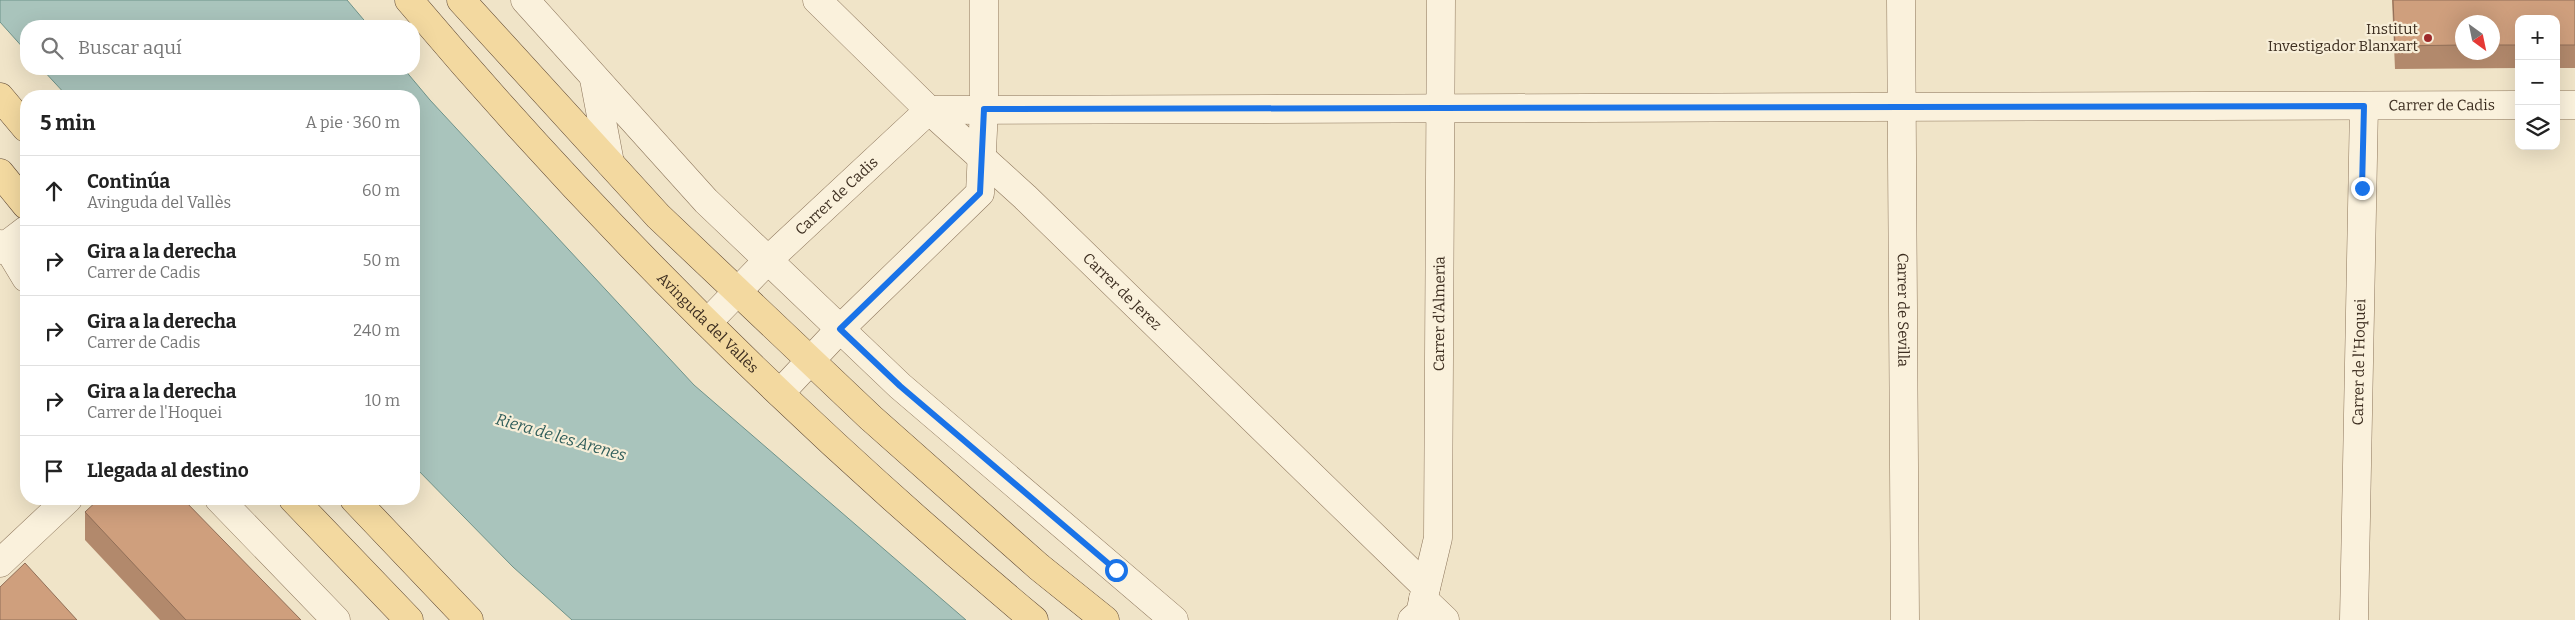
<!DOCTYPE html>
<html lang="es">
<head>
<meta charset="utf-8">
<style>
  :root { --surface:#fff; --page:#f2f2f2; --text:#222; --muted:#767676; --line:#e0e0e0 }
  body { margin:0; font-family:Bitter,serif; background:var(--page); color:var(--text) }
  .controls { position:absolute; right:15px; top:15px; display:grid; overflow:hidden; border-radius:10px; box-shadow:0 5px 20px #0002 }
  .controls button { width:45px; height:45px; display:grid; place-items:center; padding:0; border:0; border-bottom:1px solid var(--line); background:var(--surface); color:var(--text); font:25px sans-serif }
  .compass { position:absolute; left:2455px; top:15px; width:45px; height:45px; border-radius:50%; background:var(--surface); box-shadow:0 5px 20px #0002; rotate:147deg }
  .stop { position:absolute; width:15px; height:15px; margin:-11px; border:4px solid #1a73e8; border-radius:50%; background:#fff }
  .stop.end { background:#1a73e8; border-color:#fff; box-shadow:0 1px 5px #0008 }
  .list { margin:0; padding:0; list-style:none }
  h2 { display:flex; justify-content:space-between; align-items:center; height:65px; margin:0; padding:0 20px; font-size:21px }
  h2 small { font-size:16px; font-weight:400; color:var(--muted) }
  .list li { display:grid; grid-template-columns:32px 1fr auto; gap:15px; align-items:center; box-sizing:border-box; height:70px; padding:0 20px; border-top:1px solid var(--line) }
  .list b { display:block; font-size:19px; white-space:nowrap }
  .list p { margin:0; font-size:16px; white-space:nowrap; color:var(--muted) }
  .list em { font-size:16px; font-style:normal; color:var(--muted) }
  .icon { flex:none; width:28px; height:28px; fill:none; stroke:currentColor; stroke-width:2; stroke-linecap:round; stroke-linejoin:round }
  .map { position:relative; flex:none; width:2575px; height:620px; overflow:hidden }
  .search { position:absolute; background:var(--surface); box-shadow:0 5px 20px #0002; left:20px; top:20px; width:400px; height:55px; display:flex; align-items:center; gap:12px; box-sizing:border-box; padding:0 18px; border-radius:20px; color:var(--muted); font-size:19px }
  .panel { position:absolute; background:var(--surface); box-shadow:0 5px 20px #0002; left:20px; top:90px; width:400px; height:415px; border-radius:20px }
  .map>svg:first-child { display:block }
  .water { fill:#a9c4bc; stroke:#6f938a }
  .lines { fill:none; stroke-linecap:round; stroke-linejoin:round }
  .minor-casing { stroke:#8d765c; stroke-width:29 }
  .major-casing { stroke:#5b4430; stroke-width:29 }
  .minor { stroke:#faf1dc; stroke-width:28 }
  .major { stroke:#f3d9a0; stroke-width:28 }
  .wall { fill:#b2896c; fill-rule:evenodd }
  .building { fill:#cf9f7d; stroke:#916f58 }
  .route { stroke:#1a73e8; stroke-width:6 }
  .poi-dot { fill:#9e2a2b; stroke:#f7eed8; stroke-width:2 }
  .labels { text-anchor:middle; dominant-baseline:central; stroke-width:4.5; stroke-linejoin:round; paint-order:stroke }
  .poi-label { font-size:15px; fill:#3d2e20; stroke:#f7eed8; text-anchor:end }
  .street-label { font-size:15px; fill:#3d2e20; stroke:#f7eed8 }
  .water-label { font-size:16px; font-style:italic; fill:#2f5d5a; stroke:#f7eed8 }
</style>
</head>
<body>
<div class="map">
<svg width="2575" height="620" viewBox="0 0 2575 620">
  <rect width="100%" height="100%" fill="#f0e4c8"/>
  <!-- water -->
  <path class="water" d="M 0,0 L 347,0 L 369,26 L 26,26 L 26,51 L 0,22 Z
    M 42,69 L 404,69 L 430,100 L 694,385 L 966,620 L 572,620 L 513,567 L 414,466 L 414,96 L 67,96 Z"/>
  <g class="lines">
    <defs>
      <g id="minor">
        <path d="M 525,0 L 706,201 L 900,386 L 1174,620"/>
        <path id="s1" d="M 817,0 L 929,110 L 1025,197 L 1426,587"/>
        <path id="s2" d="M 1901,0 L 1905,620"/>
        <path d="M 594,79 L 610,163"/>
        <path d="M 2556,105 L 2575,105"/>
        <path d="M 0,244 L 6,245 L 26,278"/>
        <path d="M 0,250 L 26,230"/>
        <path id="s3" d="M 708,322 L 768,260 L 929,110 L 2519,105"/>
        <path d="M 780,393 L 840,329 L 980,193 L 984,109 L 984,0"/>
        <path d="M 219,499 L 336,620"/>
        <path d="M 0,563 L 68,499"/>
        <path d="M 1423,599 L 1445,620"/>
        <path id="s4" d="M 1412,620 L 1420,613 L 1438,538 L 1441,0"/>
        <path id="s5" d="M 2354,620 L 2364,106"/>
      </g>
      <g id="major">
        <path id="s6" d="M 409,0 C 598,224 809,432 1034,620"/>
        <path d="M 461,0 L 658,216 L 871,418 L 1039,567 L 1105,620"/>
        <path d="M 0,97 L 26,128"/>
        <path d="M 0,173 L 26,205"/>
        <path d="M 293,499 L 409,620"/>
        <path d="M 354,499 L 469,620"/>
      </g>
    </defs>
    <!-- minor casing -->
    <use href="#minor" class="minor-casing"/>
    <!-- major casing -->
    <use href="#major" class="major-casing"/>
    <!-- minor -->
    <use href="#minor" class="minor"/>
    <!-- major -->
    <use href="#major" class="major"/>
  </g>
  <!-- wall -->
  <path class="wall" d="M 2392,0 L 2575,0 L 2575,68 L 2556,68 L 2556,19 L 2519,19 L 2519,68 L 2395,69 ZM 2462,22 L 2492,22 L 2492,52 L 2462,52 Z
    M 85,512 L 301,620 L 160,620 L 85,540 Z"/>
  <!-- building -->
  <path class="building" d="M 2393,0 L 2575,0 L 2575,45 L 2556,45 L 2556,19 L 2519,19 L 2519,45 L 2492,45 L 2492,22 L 2462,22 L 2462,45 L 2395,46 Z
    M 99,499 L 183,499 L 301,620 L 186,620 L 85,512 Z
    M 25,563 L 77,620 L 0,620 L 0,587 Z"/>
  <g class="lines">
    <!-- route -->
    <path class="route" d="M 1116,570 L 900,386 L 840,329 L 980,193 L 984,109 L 2364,106 L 2362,188"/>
  </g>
  <!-- markers -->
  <circle class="poi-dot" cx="2428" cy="38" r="5"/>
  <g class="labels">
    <!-- poi labels -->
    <g class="poi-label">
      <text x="2418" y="29">Institut<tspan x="2418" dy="17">Investigador Blanxart</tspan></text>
    </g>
    <!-- street labels -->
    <g class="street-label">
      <text stroke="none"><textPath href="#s3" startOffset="1819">Carrer de Cadis</textPath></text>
      <text stroke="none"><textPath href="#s3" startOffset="180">Carrer de Cadis</textPath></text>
      <text stroke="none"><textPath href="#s1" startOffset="422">Carrer de Jerez</textPath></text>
      <text stroke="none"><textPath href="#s2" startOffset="310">Carrer de Sevilla</textPath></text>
      <text stroke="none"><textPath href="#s4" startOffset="312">Carrer d'Almeria</textPath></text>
      <text stroke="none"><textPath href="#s6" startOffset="440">Avinguda del Vallès</textPath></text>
      <text stroke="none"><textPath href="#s5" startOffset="258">Carrer de l'Hoquei</textPath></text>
    </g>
    <!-- water labels -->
    <g class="water-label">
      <text transform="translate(561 437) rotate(16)">Riera de les Arenes</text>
    </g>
  </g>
</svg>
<div class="controls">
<button>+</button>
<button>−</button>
<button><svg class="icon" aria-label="layers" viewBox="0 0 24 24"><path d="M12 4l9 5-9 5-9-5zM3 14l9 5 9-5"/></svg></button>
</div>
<svg class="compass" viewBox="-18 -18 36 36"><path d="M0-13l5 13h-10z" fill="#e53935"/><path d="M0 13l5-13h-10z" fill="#767676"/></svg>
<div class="stop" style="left:1116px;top:570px"></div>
<div class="stop end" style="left:2362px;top:188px"></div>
<div class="search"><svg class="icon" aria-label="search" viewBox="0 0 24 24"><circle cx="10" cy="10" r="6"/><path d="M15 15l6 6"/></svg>Buscar aquí</div>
<section class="panel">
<h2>5 min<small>A pie · 360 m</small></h2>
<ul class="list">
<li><svg class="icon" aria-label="ahead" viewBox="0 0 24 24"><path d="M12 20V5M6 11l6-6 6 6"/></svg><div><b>Continúa</b><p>Avinguda del Vallès</p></div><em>60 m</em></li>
<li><svg class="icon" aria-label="right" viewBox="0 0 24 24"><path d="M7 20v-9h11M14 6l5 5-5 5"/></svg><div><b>Gira a la derecha</b><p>Carrer de Cadis</p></div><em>50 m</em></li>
<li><svg class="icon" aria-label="right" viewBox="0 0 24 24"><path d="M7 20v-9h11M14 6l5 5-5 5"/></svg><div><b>Gira a la derecha</b><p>Carrer de Cadis</p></div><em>240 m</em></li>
<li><svg class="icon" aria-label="right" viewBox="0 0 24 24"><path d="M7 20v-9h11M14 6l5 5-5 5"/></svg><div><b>Gira a la derecha</b><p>Carrer de l'Hoquei</p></div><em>10 m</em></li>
<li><svg class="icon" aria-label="arrive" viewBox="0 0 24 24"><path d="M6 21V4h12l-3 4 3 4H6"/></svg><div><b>Llegada al destino</b></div></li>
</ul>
</section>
</div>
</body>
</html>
